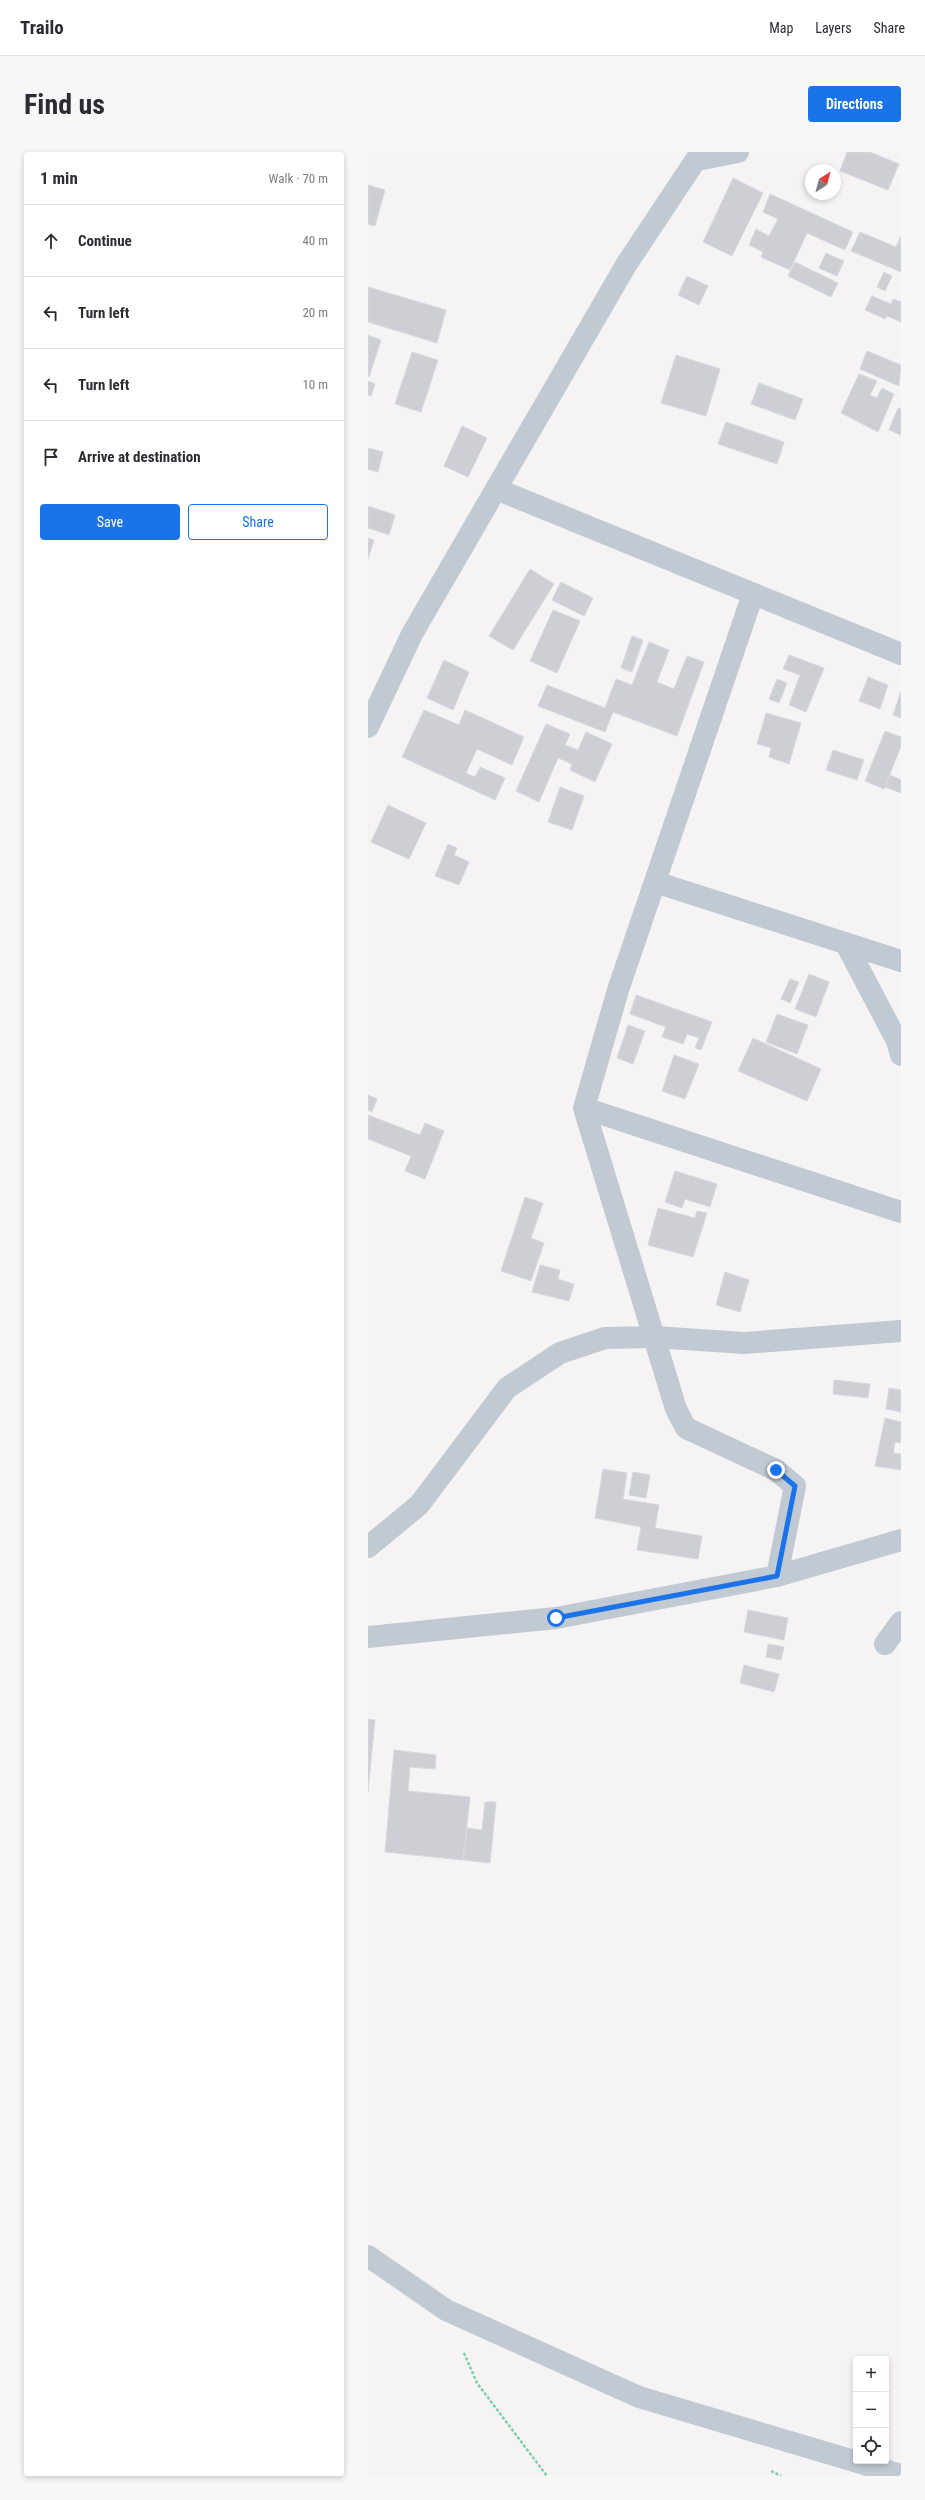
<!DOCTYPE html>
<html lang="en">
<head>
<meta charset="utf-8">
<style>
  :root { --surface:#fff; --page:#f7f7f7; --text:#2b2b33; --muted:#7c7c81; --line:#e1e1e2; --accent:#1a73e8 }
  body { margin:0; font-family:"Roboto Condensed",sans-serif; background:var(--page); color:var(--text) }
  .controls { position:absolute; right:12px; bottom:12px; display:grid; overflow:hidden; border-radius:4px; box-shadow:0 2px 6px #0003 }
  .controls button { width:36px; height:36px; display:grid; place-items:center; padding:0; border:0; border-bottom:1px solid var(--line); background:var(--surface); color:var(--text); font:20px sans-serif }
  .compass { position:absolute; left:437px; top:12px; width:36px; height:36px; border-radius:50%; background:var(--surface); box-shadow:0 2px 6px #0003; rotate:36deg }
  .stop { position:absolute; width:12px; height:12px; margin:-9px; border:3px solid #1a73e8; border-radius:50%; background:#fff }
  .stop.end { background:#1a73e8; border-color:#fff; box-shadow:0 1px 4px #0008 }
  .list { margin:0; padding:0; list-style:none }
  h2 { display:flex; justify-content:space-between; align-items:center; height:52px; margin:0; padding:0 16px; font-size:17px }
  h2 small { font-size:13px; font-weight:400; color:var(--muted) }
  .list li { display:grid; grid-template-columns:26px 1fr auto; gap:12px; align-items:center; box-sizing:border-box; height:72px; padding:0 16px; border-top:1px solid var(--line) }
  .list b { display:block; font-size:15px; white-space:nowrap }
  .list em { font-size:13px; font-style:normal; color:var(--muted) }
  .actions { display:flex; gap:8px; padding:12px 16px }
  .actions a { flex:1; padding:9px 0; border:1px solid var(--accent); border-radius:4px; text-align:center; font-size:14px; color:var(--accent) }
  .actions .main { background:var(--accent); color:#fff }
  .icon { flex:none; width:22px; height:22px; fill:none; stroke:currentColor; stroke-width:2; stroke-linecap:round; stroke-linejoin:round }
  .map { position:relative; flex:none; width:533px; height:2324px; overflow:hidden; border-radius:4px }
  header { display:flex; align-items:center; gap:24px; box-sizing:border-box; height:56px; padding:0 20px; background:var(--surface); border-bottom:1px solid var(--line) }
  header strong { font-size:19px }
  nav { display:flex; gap:22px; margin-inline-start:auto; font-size:14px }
  .intro { display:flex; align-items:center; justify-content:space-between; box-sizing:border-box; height:96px; padding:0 24px }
  h1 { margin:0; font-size:28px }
  .button { padding:10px 18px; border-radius:4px; background:var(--accent); color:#fff; font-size:14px; font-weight:700 }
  main { display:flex; gap:24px; padding:0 24px }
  aside { flex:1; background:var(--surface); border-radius:4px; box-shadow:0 2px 6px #0003 }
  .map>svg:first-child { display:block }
  .building { fill:#cdcfd5; stroke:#d7d9de }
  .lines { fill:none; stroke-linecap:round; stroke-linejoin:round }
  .path { stroke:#7ad0a6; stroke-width:2.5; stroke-dasharray:3 2; stroke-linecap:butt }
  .minor { stroke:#c1cad2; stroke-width:22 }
  .route { stroke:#1a73e8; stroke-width:5 }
</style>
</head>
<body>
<header>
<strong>Trailo</strong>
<nav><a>Map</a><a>Layers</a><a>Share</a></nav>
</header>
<div class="intro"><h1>Find us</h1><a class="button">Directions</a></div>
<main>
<aside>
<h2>1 min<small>Walk · 70 m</small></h2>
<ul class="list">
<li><svg class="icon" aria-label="ahead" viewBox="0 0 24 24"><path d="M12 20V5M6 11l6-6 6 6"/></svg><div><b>Continue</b></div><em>40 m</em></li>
<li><svg class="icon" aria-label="left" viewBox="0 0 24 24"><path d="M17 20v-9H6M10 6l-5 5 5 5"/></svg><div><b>Turn left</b></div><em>20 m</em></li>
<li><svg class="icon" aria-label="left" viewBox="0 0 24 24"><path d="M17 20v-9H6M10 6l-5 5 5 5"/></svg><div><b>Turn left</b></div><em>10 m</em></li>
<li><svg class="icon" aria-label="arrive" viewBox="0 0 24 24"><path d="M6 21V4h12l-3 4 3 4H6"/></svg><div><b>Arrive at destination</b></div></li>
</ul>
<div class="actions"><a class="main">Save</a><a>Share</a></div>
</aside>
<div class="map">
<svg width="533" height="2324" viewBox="0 0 533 2324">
  <rect width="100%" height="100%" fill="#f5f3f3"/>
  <!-- building -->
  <path class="building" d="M 479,0 L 502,0 L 531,12 L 520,38 L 472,19 Z
    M 365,26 L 395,41 L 364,104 L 335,90 Z
    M 0,33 L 17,38 L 7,74 L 0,72 Z
    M 402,42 L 485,80 L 477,98 L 439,81 L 422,118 L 393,105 L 395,100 L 381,93 L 388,77 L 401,84 L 410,67 L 395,60 Z
    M 492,80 L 528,95 L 533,84 L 533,120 L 483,99 Z
    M 458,101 L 476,109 L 469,124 L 451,116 Z
    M 427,110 L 470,131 L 463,145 L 420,124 Z
    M 516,120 L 524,124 L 517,139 L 509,135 Z
    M 319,124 L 340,134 L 331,153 L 310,143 Z
    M 0,135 L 78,158 L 69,191 L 0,170 Z
    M 504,144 L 523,152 L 525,147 L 533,150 L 533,170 L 519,164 L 517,167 L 497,158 Z
    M 0,183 L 13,188 L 1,225 L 0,224 Z
    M 499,199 L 533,213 L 531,234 L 492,217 Z
    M 44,200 L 70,208 L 53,260 L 27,252 Z
    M 308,203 L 352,217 L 338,264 L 293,251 Z
    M 491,222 L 509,229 L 502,243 L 509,246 L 514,236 L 526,242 L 510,280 L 473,261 Z
    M 0,229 L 7,232 L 3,244 L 0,243 Z
    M 391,231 L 435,247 L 427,268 L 383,252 Z
    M 530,256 L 533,257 L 533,283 L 521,278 Z
    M 358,270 L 416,290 L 409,312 L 350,292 Z
    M 94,274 L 119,286 L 100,325 L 76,314 Z
    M 0,296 L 15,300 L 10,320 L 0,317 Z
    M 0,354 L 27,363 L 21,383 L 0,376 Z
    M 0,386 L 6,388 L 0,407 Z
    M 162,417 L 186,432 L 145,498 L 121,484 Z
    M 193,430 L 225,446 L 216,464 L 184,448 Z
    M 185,458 L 212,469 L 189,521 L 162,509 Z
    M 264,484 L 275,488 L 264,520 L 253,516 Z
    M 281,490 L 301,498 L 289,530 L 306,537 L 319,504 L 336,510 L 309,584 L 245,560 L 237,580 L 170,554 L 179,533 L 237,556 L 248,527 L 264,533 Z
    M 421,503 L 456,516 L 438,560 L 421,553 L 432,523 L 415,517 Z
    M 76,508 L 101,520 L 85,558 L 59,546 Z
    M 500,525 L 520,533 L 512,557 L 491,549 Z
    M 409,527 L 419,531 L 411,551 L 401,547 Z
    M 533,539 L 533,566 L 525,563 Z
    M 56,558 L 91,573 L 97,558 L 156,585 L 144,613 L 109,597 L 98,621 L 107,625 L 112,615 L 137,626 L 127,648 L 34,605 Z
    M 398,561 L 433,571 L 421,612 L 401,605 L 403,596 L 389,592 Z
    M 178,572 L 202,582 L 197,593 L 210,598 L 218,580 L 244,592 L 227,630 L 202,618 L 204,612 L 190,606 L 171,650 L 148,639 Z
    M 517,579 L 533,585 L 533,594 L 516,637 L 497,629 Z
    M 465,598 L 496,608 L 489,628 L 458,618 Z
    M 522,623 L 533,628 L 533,641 L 517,635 Z
    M 192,635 L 216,644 L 204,678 L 180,670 Z
    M 20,653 L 58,671 L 41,707 L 3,690 Z
    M 80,692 L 89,696 L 86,703 L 101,710 L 91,733 L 67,724 Z
    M 441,822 L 461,830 L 448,865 L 427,857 Z
    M 422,827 L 431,830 L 422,851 L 413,847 Z
    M 268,843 L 344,870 L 333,898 L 327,896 L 331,886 L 319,882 L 315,892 L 294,885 L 298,875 L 262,862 Z
    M 409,862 L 440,873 L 429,902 L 398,890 Z
    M 260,873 L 277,879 L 265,912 L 249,906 Z
    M 385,886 L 453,917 L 439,949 L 370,919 Z
    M 306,903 L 331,912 L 317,947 L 294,939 Z
    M 0,943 L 9,947 L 4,960 L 0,958 Z
    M 0,963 L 52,983 L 57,971 L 76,979 L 57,1027 L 37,1019 L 43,1004 L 0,987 Z
    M 307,1019 L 349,1032 L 342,1055 L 317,1047 L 314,1056 L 297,1050 Z
    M 157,1045 L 175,1051 L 163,1086 L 176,1091 L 163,1129 L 133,1119 Z
    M 290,1056 L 327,1066 L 329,1059 L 339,1061 L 325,1105 L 280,1093 Z
    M 172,1113 L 192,1118 L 190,1127 L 206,1132 L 201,1149 L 164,1140 Z
    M 357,1120 L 381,1128 L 372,1160 L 348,1153 Z
    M 466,1228 L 502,1232 L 500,1246 L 465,1242 Z
    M 521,1236 L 533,1238 L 533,1260 L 518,1257 Z
    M 517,1266 L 533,1270 L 533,1291 L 527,1290 L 525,1301 L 533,1302 L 533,1318 L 507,1314 Z
    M 235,1317 L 259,1321 L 255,1347 L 291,1353 L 287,1376 L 334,1384 L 330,1407 L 269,1398 L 273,1375 L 227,1366 Z
    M 265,1320 L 282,1323 L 278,1346 L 261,1343 Z
    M 380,1458 L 420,1466 L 416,1488 L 376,1480 Z
    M 400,1492 L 416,1495 L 413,1508 L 398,1505 Z
    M 376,1513 L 411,1522 L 406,1540 L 372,1531 Z
    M 0,1567 L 7,1568 L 0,1640 Z
    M 26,1598 L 68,1603 L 67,1617 L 42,1615 L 40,1639 L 102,1645 L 95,1708 L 17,1700 Z
    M 117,1650 L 128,1650 L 122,1711 L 95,1708 L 99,1676 L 114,1678 Z"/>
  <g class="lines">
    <!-- path -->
    <path class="path" d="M 96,2201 L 109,2231 L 179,2324
      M 403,2319 L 413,2324"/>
    <!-- minor -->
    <path class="minor" d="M 329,8 L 370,0
      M 128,337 L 533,502
      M 385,442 L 250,838 L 216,956 L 308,1257 L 318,1276 L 408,1318 L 427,1334 L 409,1424
      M 0,575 L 44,482 L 128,337 L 258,113 L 333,0
      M 287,730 L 533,809
      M 478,792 L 529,889 L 533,903
      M 216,956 L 533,1060
      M 0,1395 L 51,1353 L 139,1236 L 192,1201 L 237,1186 L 287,1185 L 376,1191 L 533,1179
      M 0,1485 L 188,1466 L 409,1424 L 533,1388
      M 517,1492 L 533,1470
      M 0,2104 L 78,2158 L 271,2245 L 533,2323"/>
  </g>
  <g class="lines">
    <!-- route -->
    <path class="route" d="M 188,1466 L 409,1424 L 427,1334 L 408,1318"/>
  </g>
</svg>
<div class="controls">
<button>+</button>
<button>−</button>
<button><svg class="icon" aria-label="locate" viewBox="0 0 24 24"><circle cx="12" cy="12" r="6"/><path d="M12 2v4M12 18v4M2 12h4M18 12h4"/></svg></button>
</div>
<svg class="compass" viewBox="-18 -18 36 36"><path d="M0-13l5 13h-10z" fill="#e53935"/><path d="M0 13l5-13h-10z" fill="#7c7c81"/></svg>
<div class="stop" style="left:188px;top:1466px"></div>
<div class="stop end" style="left:408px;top:1318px"></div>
</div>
</main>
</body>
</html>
